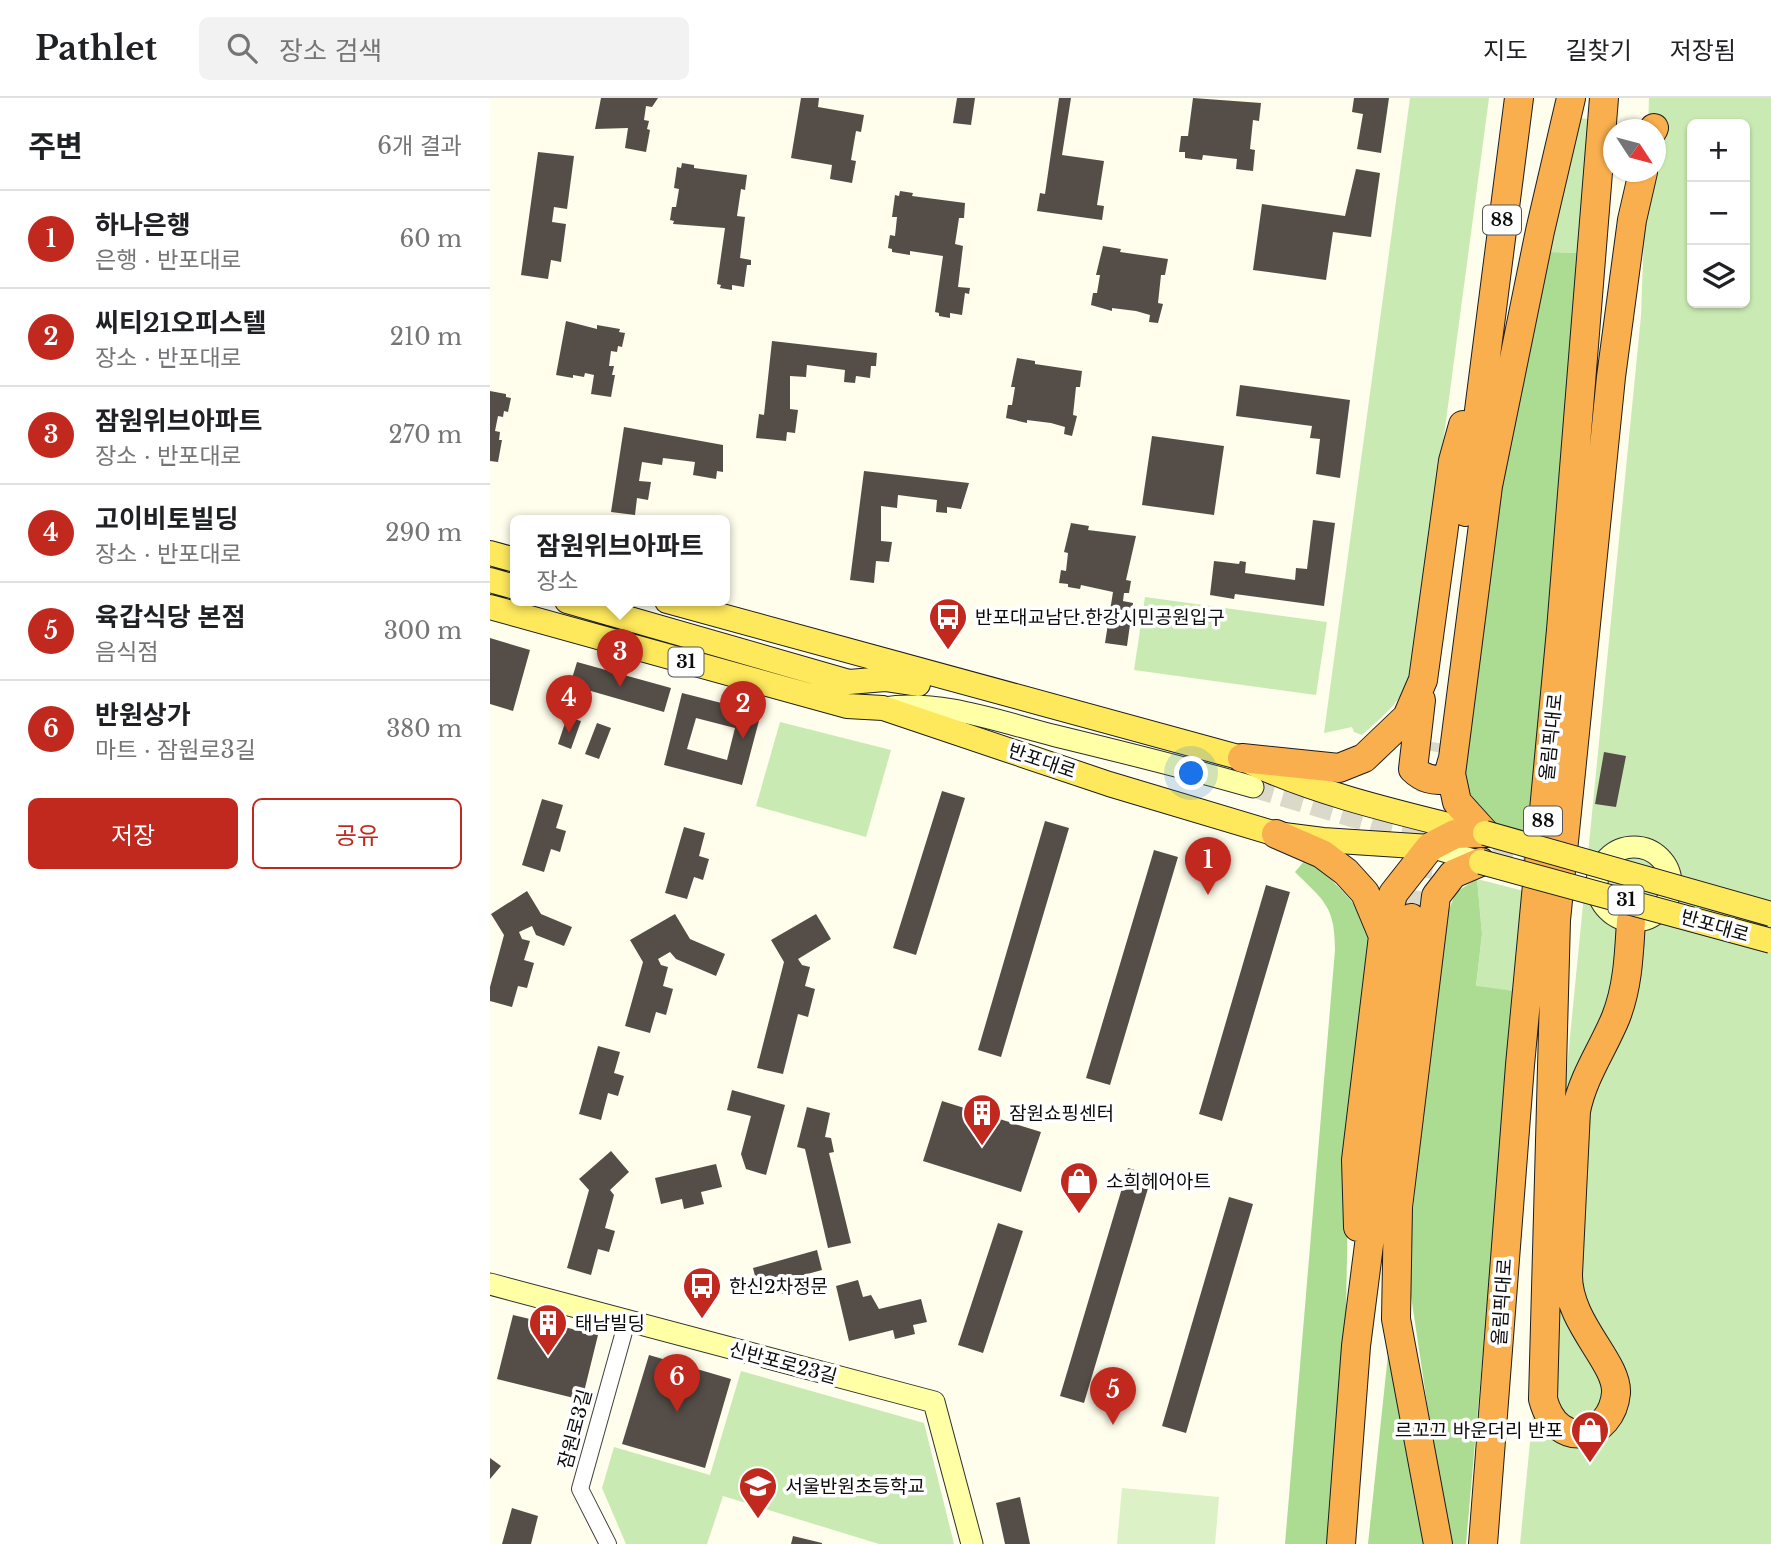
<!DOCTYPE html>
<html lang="ko">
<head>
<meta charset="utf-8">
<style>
  :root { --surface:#fff; --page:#f2f2f2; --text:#202124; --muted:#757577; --line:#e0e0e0; --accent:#c1291f }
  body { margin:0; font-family:"Libre Baskerville","Noto Sans KR",serif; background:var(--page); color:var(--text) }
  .controls { position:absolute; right:21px; top:21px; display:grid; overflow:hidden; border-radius:10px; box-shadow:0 2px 5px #0004 }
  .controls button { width:63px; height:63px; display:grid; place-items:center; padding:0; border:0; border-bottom:2px solid var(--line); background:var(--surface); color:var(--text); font:35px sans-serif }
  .compass { position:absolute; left:1113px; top:21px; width:63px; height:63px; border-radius:50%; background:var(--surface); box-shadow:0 2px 5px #0004; rotate:126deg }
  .you { position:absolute; left:702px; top:676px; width:24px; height:24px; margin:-18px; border:5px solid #fff; border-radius:50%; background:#1a73e8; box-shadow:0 0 0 10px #1a73e833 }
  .badge { display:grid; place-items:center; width:46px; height:46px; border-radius:50%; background:var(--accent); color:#fff; font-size:23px; font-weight:700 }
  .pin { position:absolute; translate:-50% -58px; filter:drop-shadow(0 2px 4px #0008) }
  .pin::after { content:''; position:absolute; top:37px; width:24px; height:21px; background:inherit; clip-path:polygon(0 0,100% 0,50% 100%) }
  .popup { position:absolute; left:20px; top:417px; width:220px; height:91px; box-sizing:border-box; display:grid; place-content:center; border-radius:10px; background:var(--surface); filter:drop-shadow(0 2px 5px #0005); font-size:23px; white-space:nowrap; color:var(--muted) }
  .popup b { font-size:26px; color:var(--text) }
  .popup::after { content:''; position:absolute; left:50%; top:100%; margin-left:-14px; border:14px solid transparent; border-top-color:var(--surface) }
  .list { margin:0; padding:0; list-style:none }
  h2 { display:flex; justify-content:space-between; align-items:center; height:91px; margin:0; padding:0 28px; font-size:30px }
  h2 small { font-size:23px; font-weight:400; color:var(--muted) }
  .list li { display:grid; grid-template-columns:46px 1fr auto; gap:21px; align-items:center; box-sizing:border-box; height:98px; padding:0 28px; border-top:2px solid var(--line) }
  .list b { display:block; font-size:26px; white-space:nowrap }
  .list p { margin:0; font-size:23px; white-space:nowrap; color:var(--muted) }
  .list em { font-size:23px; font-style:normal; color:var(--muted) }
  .actions { display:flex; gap:14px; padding:21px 28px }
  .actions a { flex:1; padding:16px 0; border:2px solid var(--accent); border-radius:10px; text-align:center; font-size:24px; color:var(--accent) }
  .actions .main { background:var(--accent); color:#fff }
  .icon { flex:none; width:38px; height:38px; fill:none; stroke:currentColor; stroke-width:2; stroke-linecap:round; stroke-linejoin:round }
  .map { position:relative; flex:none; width:1281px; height:1446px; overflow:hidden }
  header { display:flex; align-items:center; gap:42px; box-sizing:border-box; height:98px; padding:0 35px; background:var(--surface); border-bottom:2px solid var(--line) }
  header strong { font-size:33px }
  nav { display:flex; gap:38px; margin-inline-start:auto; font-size:24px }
  .search { width:490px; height:63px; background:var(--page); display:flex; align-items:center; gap:18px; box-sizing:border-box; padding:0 24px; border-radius:10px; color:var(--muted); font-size:26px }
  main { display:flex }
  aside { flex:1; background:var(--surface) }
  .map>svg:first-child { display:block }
  .green { fill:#caeab3; fill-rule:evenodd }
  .forest { fill:#abdc92 }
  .pitch { fill:#ddf1c6 }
  .building { fill:#554e48; fill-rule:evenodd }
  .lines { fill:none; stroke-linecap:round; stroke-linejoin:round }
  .secondary-tunnel { stroke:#dbd9ca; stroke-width:21; stroke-dasharray:21 10; stroke-linecap:butt }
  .highway-tunnel { stroke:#dbd9ca; stroke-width:28; stroke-dasharray:28 14; stroke-linecap:butt }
  .street-casing { stroke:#3f3f3f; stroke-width:18 }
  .secondary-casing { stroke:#2e2e2e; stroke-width:23 }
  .primary-casing { stroke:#1d1d1d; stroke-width:26 }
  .highway-casing { stroke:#1d1d1d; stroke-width:30 }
  .street { stroke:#fff; stroke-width:16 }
  .secondary { stroke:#ffffa6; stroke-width:21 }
  .primary { stroke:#fee85c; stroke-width:24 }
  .highway { stroke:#faaf4e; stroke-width:28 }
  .primary-bridge-casing { stroke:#1d1d1d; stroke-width:26; stroke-linecap:butt }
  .primary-bridge { stroke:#fee85c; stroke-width:24 }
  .labels { text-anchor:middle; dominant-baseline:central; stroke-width:7; stroke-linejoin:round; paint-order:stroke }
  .shield { fill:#fff; stroke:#555; stroke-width:2 }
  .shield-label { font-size:18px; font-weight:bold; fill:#0c0c0c }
  .poi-label { font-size:19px; fill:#0c0c0c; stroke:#fff; text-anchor:start }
  .street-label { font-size:19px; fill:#0c0c0c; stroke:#fff }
</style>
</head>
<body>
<header>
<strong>Pathlet</strong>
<div class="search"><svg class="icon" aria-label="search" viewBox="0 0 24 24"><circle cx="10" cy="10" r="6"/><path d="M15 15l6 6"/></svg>장소 검색</div>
<nav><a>지도</a><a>길찾기</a><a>저장됨</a></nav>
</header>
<main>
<aside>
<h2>주변<small>6개 결과</small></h2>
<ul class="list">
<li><span class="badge">1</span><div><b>하나은행</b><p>은행 · 반포대로</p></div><em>60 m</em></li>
<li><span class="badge">2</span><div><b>씨티21오피스텔</b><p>장소 · 반포대로</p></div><em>210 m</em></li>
<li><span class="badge">3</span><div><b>잠원위브아파트</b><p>장소 · 반포대로</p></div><em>270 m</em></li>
<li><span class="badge">4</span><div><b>고이비토빌딩</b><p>장소 · 반포대로</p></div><em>290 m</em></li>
<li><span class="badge">5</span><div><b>육갑식당 본점</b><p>음식점</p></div><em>300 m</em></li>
<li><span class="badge">6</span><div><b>반원상가</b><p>마트 · 잠원로3길</p></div><em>380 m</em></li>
</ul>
<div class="actions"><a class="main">저장</a><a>공유</a></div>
</aside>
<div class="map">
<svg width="1281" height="1446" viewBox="0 0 1281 1446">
  <rect width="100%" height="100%" fill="#fffdeb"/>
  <!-- green -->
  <path class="green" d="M 920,0 L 999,0 L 928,533 C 919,592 918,597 872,637 L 864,634 L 862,629 L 834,635 Z
    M 1159,0 L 1281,0 L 1281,1446 L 1030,1446 L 1151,218 L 1156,74 L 1166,74 L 1166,32 L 1158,31 ZM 1202,26 L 1255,26 L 1255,205 L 1202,205 Z
    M 1090,20 L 1098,21 L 1090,155 L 1058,154 Z
    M 655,499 L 837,524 L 826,597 L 644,572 Z
    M 290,624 L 401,652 L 376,739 L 266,708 Z
    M 987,781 L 1038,794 L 1025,893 L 986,889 L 992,836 Z
    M 251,1273 L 434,1325 L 464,1446 L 389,1446 L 233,1398 L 217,1446 L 136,1446 L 112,1390 L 124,1349 L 220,1377 Z"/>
  <!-- forest -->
  <path class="forest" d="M 1058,154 L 1090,155 L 1041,738 C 1008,729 981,718 972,684 L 1019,315 Z
    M 816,761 C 846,783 867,806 886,839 L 858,1104 L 856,1213 L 838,1446 L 795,1446 L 845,852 C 845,808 834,803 805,774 Z
    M 987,781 L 992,836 L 986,888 L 1025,893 L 976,1446 L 958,1446 L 917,1171 L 951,831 L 966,794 Z
    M 899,1247 L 941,1446 L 878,1446 Z"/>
  <!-- pitch -->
  <path class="pitch" d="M 632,1390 L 729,1399 L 725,1446 L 627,1446 Z"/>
  <!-- building -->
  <path class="building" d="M 111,0 L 168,0 L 162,9 L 156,8 L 154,22 L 159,23 L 157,31 L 160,32 L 156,54 L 135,50 L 138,30 L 105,31 Z
    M 311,0 L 329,0 L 328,9 L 374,17 L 371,34 L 366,33 L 361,62 L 366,63 L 362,85 L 340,81 L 342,67 L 301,60 Z
    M 467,0 L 485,0 L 481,27 L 463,25 Z
    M 569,0 L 581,0 L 572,57 L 614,63 L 607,107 L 614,108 L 612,122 L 547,113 L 550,95 L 555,96 Z
    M 703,0 L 771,5 L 769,23 L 763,22 L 760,51 L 765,52 L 763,73 L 746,71 L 747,61 L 713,57 L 712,62 L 695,60 L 695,54 L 689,54 L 691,38 L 698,38 Z
    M 864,0 L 899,0 L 891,55 L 867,51 L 873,16 L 862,14 Z
    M 48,54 L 84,58 L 77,111 L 64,109 L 62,124 L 76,126 L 71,164 L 61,162 L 58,181 L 31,177 Z
    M 192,65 L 204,67 L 204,70 L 257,77 L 255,92 L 251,91 L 247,118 L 255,119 L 250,160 L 261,162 L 261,167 L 257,167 L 254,189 L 242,187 L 242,192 L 230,190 L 231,187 L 227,186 L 235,130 L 183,126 L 184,123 L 180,122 L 182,109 L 186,109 L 189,91 L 184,90 L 187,69 L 191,70 Z
    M 866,71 L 890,75 L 881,139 L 843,134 L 836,182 L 763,172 L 772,106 L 855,118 Z
    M 410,93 L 423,95 L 422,98 L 475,105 L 474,120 L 469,120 L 465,146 L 473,148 L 468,189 L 480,190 L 479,196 L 475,195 L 472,217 L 460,215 L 460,220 L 449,218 L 449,215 L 445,214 L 453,158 L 420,153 L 420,157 L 402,154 L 402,151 L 398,150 L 400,137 L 405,138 L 407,119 L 402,119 L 405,97 L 409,98 Z
    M 613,148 L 631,151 L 630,154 L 678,161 L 675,177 L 671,177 L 668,205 L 673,206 L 668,225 L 659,224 L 660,217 L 646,213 L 622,210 L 622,213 L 601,207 L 603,195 L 607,195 L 610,177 L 606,177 Z
    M 76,223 L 107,231 L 107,227 L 130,231 L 129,234 L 135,235 L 132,249 L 128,248 L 127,254 L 121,253 L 119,268 L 124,268 L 122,277 L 125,277 L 121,299 L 101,296 L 104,277 L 95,275 L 94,279 L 83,277 L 83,280 L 66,277 Z
    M 282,243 L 387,255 L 386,268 L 381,268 L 380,280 L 366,278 L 365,285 L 354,284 L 355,272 L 317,267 L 316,279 L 300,278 L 300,311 L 308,312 L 305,335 L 297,334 L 296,343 L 266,340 L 269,316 L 274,317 Z
    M 527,260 L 545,263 L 545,266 L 592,273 L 590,289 L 586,289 L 583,317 L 587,318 L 582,338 L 574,336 L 575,329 L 561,325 L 537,322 L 537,325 L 516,320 L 518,307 L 522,307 L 525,289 L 521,289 Z
    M 750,287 L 860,302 L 850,380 L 826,376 L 830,341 L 820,340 L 822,328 L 746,318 Z
    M 0,293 L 16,296 L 16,299 L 21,300 L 18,314 L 14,313 L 13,319 L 8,318 L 5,333 L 10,334 L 9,342 L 12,342 L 8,364 L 0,363 Z
    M 134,329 L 233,347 L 233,374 L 227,373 L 226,381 L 203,377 L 205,364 L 173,360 L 172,367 L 152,364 L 149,383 L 161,384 L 158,402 L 147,400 L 145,417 L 121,414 Z
    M 662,338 L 734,348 L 724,417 L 652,407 Z
    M 374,373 L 479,385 L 471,411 L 457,409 L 457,415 L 446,414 L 447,402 L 408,397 L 407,410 L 391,408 L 391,443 L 402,444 L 399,464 L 386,463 L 384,485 L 360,482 Z
    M 823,422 L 845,425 L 834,508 L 745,496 L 744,501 L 720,497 L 724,463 L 749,466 L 750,463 L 756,464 L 755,475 L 805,482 L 806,470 L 817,471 Z
    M 581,425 L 599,428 L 598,432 L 646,438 L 636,482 L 641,483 L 639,495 L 634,495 L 633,503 L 643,505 L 637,548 L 615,545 L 623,494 L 591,487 L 590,491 L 578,489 L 578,486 L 569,485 L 571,472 L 576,473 L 578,455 L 574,454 Z
    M 0,540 L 40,552 L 23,613 L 0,606 Z
    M 87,564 L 181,590 L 174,614 L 80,587 Z
    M 192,595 L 271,615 L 252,687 L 174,667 ZM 206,620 L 245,630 L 237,662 L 197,651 Z
    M 77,619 L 91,623 L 81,651 L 68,646 Z
    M 107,625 L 121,630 L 109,661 L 95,656 Z
    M 1114,654 L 1136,658 L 1126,709 L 1105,706 Z
    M 452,693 L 475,700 L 426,857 L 403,850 Z
    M 52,701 L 73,707 L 66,730 L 76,733 L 70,754 L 61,751 L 54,774 L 32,767 Z
    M 555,723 L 579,730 L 511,959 L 488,952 Z
    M 194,729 L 215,735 L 209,758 L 219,761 L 213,782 L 204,779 L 197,801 L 175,795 Z
    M 664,752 L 688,759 L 620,987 L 596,980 Z
    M 776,787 L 800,794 L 732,1023 L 709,1016 Z
    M 37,793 L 51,816 L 82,829 L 74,848 L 46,837 L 42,828 L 29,834 L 32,841 L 40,843 L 34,862 L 44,865 L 37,890 L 28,888 L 22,909 L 0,903 L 0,889 L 14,837 L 1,816 Z
    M 185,816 L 200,841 L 235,856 L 226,878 L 186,861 L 180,854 L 168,861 L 171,867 L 178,869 L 173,888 L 183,891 L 176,917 L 166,914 L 160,935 L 135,928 L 153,864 L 140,842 Z
    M 326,816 L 341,841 L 308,861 L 312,867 L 320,869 L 315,888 L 325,891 L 318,919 L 308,916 L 293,976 L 267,970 L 294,864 L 281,842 Z
    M 108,948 L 130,954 L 124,975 L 134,978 L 128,998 L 118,995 L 111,1022 L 89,1016 Z
    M 242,992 L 295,1007 L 276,1077 L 256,1071 L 251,1056 L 261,1018 L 237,1012 Z
    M 452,1003 L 551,1034 L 531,1094 L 433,1063 Z
    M 317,1009 L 340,1015 L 335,1039 L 341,1040 L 344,1054 L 339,1055 L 361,1145 L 338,1150 L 315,1051 L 307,1049 Z
    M 121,1053 L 139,1074 L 120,1092 L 124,1097 L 115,1130 L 125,1133 L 119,1154 L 108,1151 L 101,1177 L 77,1170 L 99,1092 L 89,1081 Z
    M 226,1066 L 232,1089 L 211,1094 L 214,1106 L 194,1111 L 192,1101 L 171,1106 L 165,1080 Z
    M 638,1070 L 662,1077 L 594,1305 L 570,1298 Z
    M 739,1099 L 763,1106 L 696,1335 L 672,1328 Z
    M 508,1125 L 533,1133 L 493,1255 L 468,1247 Z
    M 327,1152 L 332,1172 L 310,1178 L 314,1189 L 292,1196 L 289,1184 L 268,1190 L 263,1170 Z
    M 368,1182 L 373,1199 L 381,1197 L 389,1211 L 431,1201 L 437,1224 L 423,1227 L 425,1236 L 405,1241 L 403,1232 L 359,1243 L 346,1188 Z
    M 23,1217 L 108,1237 L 92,1302 L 7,1281 Z
    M 159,1257 L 241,1281 L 215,1370 L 132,1346 Z
    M 0,1360 L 11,1368 L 0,1381 Z
    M 530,1399 L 540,1446 L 515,1446 L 506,1405 Z
    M 22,1410 L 48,1418 L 41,1446 L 12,1446 Z
    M 303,1438 L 332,1445 L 332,1446 L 301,1446 Z"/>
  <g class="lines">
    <!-- secondary-tunnel -->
    <path class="secondary-tunnel" d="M 763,689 L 900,730 L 1061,767"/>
    <!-- highway-tunnel -->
    <path class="highway-tunnel" d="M 921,820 L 948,645"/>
    <defs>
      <path id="street" d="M 118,1446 L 90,1391 L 137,1223"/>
      <path id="secondary" d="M 393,610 C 450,601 510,624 566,638 C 632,654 697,670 763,689
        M 940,749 L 991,764
        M1107 786a37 37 0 1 1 74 0a37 37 0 1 1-74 0Z
        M 0,1186 L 444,1304 L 482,1446"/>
      <path id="primary" d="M 0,455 L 25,462
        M 0,482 L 25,489
        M 77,503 L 359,584 L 395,581 L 428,586
        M 177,503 L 752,660 C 818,694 914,716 987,734
        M 0,509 L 357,608 L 393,610 L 619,686 L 786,736 L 833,742 L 940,749"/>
      <path id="highway" d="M 1163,32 L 1164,30
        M 976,414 L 1029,0
        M 931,602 L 923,671 C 932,680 944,684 957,681 L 963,660
        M 752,660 L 849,670 L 874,660 L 917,619 L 933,582 L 963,363 L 973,327
        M 995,735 L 967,704 L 961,676 L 998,388 L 1050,133 L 1081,0
        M 786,736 L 832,756 L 856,774 L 875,795 L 893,838 L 866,1062 L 868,1129
        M 1141,823 C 1139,856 1138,888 1126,919 C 1113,951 1093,978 1086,1013 L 1078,1176 C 1077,1225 1128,1264 1126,1295 C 1122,1340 1067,1355 1053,1301 L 1066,822 L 1121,279 L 1142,122 L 1153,74
        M 893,838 L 903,796 L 940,749 L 965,736 L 995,735
        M 851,1446 L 866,1248 L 921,820
        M 948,1446 L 906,1221 L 908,1109 L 946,798 L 963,776 L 991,764
        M 993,1446 L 1030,967 L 1071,532 L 1114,0"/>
    </defs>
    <!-- street casing -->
    <use href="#street" class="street-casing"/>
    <!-- secondary casing -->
    <use href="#secondary" class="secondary-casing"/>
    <!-- primary casing -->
    <use href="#primary" class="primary-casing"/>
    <!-- highway casing -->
    <use href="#highway" class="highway-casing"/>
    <!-- street -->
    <use href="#street" class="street"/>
    <!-- secondary -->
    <use href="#secondary" class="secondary"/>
    <!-- primary -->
    <use href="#primary" class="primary"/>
    <!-- highway -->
    <use href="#highway" class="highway"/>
    <defs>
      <path id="primary-bridge" d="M 995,735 L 1281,816
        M 991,764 L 1281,843"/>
    </defs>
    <!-- primary-bridge casing -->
    <use href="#primary-bridge" class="primary-bridge-casing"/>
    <!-- primary-bridge -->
    <use href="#primary-bridge" class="primary-bridge"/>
  </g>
  <!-- icons -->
  <defs>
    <symbol id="bus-pin" viewBox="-11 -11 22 30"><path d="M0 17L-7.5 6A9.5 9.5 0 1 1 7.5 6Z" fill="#c1291f" stroke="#fff"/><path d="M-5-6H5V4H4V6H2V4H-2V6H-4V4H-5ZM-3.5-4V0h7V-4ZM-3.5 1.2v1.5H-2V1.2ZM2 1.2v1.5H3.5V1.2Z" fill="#fff"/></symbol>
    <symbol id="building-pin" viewBox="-11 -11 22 30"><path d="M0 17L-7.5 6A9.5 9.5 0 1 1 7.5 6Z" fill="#c1291f" stroke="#fff"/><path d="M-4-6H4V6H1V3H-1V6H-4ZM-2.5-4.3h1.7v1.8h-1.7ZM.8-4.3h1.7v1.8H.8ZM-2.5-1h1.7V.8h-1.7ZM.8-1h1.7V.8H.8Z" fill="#fff"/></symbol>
    <symbol id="shop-pin" viewBox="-11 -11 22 30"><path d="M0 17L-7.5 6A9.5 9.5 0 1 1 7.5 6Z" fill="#c1291f" stroke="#fff"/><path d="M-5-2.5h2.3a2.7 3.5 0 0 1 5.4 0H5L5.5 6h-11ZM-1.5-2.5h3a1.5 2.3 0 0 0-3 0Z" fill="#fff"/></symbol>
    <symbol id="school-pin" viewBox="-11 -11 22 30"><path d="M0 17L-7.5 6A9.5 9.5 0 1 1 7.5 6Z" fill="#c1291f" stroke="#fff"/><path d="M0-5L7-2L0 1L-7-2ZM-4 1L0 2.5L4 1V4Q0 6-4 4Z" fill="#fff"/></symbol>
  </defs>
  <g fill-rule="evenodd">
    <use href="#bus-pin" x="436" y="497" width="44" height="60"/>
    <use href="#building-pin" x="470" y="993" width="44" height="60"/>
    <use href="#shop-pin" x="567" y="1061" width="44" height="60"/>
    <use href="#bus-pin" x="190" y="1166" width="44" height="60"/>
    <use href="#building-pin" x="36" y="1203" width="44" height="60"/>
    <use href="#shop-pin" x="1078" y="1310" width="44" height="60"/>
    <use href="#school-pin" x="246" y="1366" width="44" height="60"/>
  </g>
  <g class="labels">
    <!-- shield labels -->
    <g class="shield">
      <rect x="993" y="107.5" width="38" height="29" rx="5"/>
      <rect x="178.5" y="549.5" width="35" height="29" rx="5"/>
      <rect x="1034" y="708.5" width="38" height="29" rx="5"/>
      <rect x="1118.5" y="787.5" width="35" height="29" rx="5"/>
    </g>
    <g class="shield-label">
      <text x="1012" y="122">88</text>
      <text x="196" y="564">31</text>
      <text x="1053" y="723">88</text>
      <text x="1136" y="802">31</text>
    </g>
    <!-- poi labels -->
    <g class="poi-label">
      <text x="485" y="519">반포대교남단.한강시민공원입구</text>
      <text x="519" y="1015">잠원쇼핑센터</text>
      <text x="616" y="1083">소희헤어아트</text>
      <text x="239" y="1188">한신2차정문</text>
      <text x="85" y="1225">태남빌딩</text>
      <text x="1073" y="1332" text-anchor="end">르꼬끄 바운더리 반포</text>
      <text x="295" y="1388">서울반원초등학교</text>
    </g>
    <!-- street labels -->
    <g class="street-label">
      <text transform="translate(1061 639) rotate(-84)">올림픽대로</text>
      <text transform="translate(552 663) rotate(19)">반포대로</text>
      <text transform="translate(1225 828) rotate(16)">반포대로</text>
      <text transform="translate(1012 1204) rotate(-86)">올림픽대로</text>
      <text transform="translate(293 1265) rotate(15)">신반포로23길</text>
      <text transform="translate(85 1331) rotate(-75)">잠원로3길</text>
    </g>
  </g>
</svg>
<div class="controls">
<button>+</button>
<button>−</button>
<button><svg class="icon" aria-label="layers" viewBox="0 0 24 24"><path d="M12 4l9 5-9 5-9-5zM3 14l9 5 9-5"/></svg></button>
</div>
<svg class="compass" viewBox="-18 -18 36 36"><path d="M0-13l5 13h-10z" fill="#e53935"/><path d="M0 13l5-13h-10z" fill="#757577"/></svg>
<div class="you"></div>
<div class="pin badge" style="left:718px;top:797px">1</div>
<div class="pin badge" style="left:253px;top:641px">2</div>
<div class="pin badge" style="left:130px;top:589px">3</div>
<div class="popup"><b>잠원위브아파트</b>장소</div>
<div class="pin badge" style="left:79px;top:635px">4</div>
<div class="pin badge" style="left:623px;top:1327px">5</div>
<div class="pin badge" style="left:187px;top:1314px">6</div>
</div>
</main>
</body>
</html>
